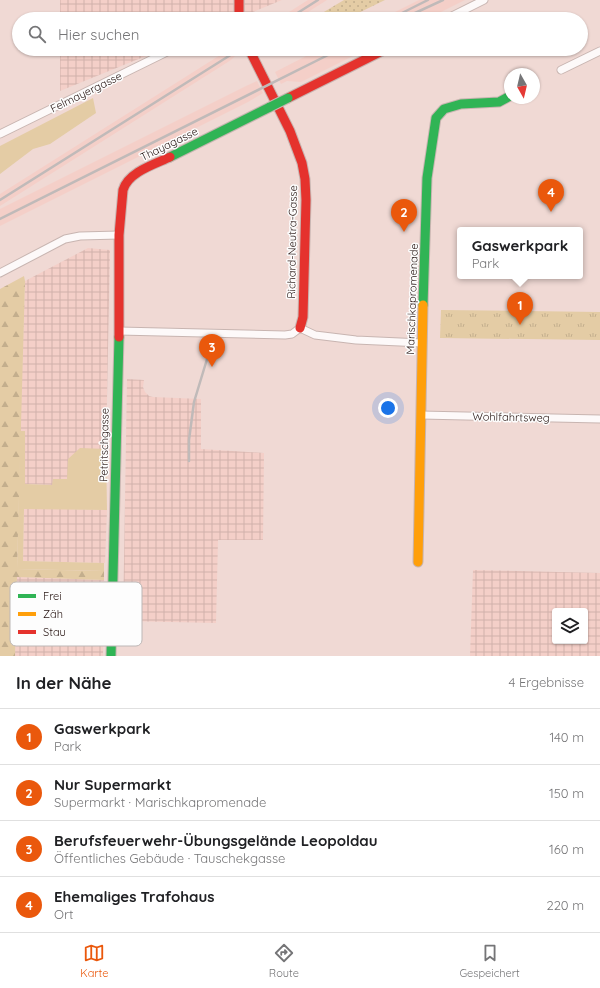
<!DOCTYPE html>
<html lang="de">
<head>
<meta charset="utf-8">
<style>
  :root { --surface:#fff; --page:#f6f6f6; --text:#202124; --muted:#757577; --line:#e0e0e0; --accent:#ea580c }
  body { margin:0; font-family:Quicksand,sans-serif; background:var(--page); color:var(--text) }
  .controls { position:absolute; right:12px; bottom:12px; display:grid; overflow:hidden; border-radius:4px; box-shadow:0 1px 3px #0004 }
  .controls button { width:36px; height:36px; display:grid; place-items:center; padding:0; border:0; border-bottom:1px solid var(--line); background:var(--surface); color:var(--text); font:20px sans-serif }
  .compass { position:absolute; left:504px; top:68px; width:36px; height:36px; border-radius:50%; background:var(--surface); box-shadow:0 1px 3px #0004; rotate:172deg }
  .you { position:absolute; left:388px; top:408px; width:14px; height:14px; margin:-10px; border:3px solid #fff; border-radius:50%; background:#1a73e8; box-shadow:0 0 0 6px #1a73e833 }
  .badge { display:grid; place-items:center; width:26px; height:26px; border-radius:50%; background:var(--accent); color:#fff; font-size:13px; font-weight:700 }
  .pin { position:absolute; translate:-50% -33px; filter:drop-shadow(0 1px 2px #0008) }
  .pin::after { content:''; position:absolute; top:21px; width:14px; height:12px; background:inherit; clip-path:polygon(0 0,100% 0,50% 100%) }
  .popup { position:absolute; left:457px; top:227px; width:126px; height:52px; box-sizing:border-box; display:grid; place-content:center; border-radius:4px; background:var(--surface); filter:drop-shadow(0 1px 3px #0005); font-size:13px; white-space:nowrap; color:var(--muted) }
  .popup b { font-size:15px; color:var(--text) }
  .popup::after { content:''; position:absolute; left:50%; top:100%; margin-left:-8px; border:8px solid transparent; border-top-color:var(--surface) }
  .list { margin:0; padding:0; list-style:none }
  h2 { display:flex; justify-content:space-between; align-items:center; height:52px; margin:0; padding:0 16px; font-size:17px }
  h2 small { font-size:13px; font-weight:400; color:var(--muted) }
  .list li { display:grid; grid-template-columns:26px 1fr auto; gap:12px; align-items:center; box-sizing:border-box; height:56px; padding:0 16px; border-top:1px solid var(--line) }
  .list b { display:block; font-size:15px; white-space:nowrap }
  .list p { margin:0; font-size:13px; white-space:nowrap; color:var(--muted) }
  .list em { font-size:13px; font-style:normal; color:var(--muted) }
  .icon { flex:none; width:22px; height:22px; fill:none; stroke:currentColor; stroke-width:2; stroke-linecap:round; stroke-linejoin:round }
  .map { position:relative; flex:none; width:600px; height:656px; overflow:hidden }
  .search { position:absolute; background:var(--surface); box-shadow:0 1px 3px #0004; left:12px; right:12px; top:12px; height:44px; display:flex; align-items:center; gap:10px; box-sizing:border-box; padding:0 14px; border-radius:22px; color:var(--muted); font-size:15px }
  .sheet { height:276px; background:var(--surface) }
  nav { display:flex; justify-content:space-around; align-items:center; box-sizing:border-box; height:56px; border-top:1px solid var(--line); background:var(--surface); font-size:11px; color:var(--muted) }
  nav a { display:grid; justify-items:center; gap:2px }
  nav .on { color:var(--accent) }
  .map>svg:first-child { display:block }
  .built { fill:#f4cfc8 }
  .industrial { fill:url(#industrial-grid); fill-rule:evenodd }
  .grass { fill:#e4cca5 }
  .forest { fill:url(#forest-firs) }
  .park { fill:url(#park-tufts) }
  .garden { fill:url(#garden-dots) }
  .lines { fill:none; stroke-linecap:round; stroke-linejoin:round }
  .street-casing { stroke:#c8b5b1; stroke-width:9 }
  .fast-casing { stroke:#c8b5b1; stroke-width:11 }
  .slow-casing { stroke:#c8b5b1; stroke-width:11 }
  .jam-casing { stroke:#c8b5b1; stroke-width:11 }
  .street { stroke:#fdf9f9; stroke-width:7 }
  .fast { stroke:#30b455; stroke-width:9 }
  .slow { stroke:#ff9f0a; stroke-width:9 }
  .jam { stroke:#e5322d; stroke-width:9 }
  .rail { stroke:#c0bab9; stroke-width:2.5 }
  .fast-bridge-casing { stroke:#c8b5b1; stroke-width:11; stroke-linecap:butt }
  .fast-bridge { stroke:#30b455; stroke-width:9 }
  .labels { text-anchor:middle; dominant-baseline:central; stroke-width:3; stroke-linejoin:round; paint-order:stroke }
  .street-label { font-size:11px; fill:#261411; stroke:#fdfdfd }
  .key { fill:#fdfdfd; stroke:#bcb7b6; stroke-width:1 }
  .key-label { font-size:11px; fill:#261411 }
</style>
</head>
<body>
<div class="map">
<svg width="600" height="656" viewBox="0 0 600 656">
  <defs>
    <pattern id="industrial-grid" width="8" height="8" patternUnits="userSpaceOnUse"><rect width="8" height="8" fill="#f4cfc8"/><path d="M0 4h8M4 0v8" fill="none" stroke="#d1b1ab"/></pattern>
    <pattern id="forest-firs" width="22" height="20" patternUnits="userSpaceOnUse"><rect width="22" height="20" fill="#e4cca5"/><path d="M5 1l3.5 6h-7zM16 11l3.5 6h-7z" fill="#c3ae8d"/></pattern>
    <pattern id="park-tufts" width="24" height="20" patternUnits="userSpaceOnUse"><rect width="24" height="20" fill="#e4cca5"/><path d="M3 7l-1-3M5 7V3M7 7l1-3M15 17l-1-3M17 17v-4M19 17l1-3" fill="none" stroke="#c3ae8d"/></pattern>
    <pattern id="garden-dots" width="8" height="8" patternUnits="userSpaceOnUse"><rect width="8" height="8" fill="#e4cca5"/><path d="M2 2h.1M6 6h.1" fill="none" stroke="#c3ae8d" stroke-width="1.8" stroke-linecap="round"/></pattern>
  </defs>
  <rect width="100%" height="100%" fill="#f0d9d4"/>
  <!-- built -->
  <path class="built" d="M 308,0 L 327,0 L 297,19 L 278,19 Z
    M 419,0 L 465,0 L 427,19 L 381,19 Z
    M 320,49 L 367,49 L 301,82 L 287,81 L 281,84 L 275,72 Z
    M 231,50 L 235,56 L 231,60 L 0,206 L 0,194 L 225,52 Z
    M 257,81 L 263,93 L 248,102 L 0,226 L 0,209 L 246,86 Z"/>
  <!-- industrial -->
  <path class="industrial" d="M 60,0 L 282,0 L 236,19 L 60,19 Z
    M 60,49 L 163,49 L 60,91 Z
    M 88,248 L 110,250 L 106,449 L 103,449 L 67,479 L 53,485 L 24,484 L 25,431 L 20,431 L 25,281 Z
    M 127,379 L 144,380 L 143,387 L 145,392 L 149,396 L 153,397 L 201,399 L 201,449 L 264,453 L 263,540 L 218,540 L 216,623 L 123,621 Z
    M 24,508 L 107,510 L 105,563 L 23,561 Z
    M 473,570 L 600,573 L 600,656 L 470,656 ZM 555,611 L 585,611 L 585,641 L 555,641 Z
    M 17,577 L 104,580 L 103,656 L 15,656 Z"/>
  <!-- grass -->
  <path class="grass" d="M 93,98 L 96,113 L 50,144 L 33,149 L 0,174 L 0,146 Z
    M 20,431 L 25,431 L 25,484 L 52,485 L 53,479 L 67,479 L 68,459 L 80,448 L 106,449 L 107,510 L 24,509 L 23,561 L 104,563 L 104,571 L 17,569 Z"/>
  <!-- forest -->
  <path class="forest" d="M 24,276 L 25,281 L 17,569 L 104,571 L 104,580 L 17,577 L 15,656 L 0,656 L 0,289 Z"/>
  <!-- park -->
  <path class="park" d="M 441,310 L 600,312 L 600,340 L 440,338 Z"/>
  <!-- garden -->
  <path class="garden" d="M 344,0 L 385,0 L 346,19 L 312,19 Z"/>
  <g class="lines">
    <defs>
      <path id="street" d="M 446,19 L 484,0
        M 561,70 L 600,51
        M 0,134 L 173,49
        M 0,273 L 65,239 L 80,236 L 119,235
        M 119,331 L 285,335 L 292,334 L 300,328 L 315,335 L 356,340 L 422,343
        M 421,415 L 600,419"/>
      <path id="fast" d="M 170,157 L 270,107
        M 423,305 L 427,178 L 436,118 L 444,109 L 461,104 L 499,102 L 510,96
        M 111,656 L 119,337"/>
      <path id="slow" d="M 418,562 L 423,305"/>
      <path id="jam" d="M 239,0 L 239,19
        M 249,49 L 290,131 L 302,163 L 305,179 L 306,200 L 303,317 L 300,328
        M 288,98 L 386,49
        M 119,337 L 119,235 L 123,190 C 128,172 155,164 170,157"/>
    </defs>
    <!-- street casing -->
    <use href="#street" class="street-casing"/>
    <!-- fast casing -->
    <use href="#fast" class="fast-casing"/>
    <!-- slow casing -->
    <use href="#slow" class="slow-casing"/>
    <!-- jam casing -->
    <use href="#jam" class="jam-casing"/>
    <!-- street -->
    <use href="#street" class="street"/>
    <!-- fast -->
    <use href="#fast" class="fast"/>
    <!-- slow -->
    <use href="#slow" class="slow"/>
    <!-- jam -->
    <use href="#jam" class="jam"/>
    <!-- rail -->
    <path class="rail" d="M 288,19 L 318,0
      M 390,19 L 428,0
      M 402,19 L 443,0
      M 0,200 L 240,49
      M 0,219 L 340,49
      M 189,461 L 189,440 L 194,402 L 211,346"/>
    <defs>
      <path id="fast-bridge" d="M 270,107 L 288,98"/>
    </defs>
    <!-- fast-bridge casing -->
    <use href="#fast-bridge" class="fast-bridge-casing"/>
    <!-- fast-bridge -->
    <use href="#fast-bridge" class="fast-bridge"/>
  </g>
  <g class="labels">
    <!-- street labels -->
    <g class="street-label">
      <text transform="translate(86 92) rotate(-26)">Felmayergasse</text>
      <text transform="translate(169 144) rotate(-26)">Thayagasse</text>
      <text transform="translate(292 242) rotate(-89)">Richard-Neutra-Gasse</text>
      <text transform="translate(412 299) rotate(-88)">Marischkapromenade</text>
      <text transform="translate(511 417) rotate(1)">Wohlfahrtsweg</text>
      <text transform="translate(104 445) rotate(-89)">Petritschgasse</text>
    </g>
  </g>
  <!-- legend -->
  <rect x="10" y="582" width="132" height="64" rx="6" class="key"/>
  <rect x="18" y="594" width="18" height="4" fill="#30b455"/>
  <rect x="18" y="612" width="18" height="4" fill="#ff9f0a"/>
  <rect x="18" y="630" width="18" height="4" fill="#e5322d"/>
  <g class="key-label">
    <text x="43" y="600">Frei</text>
    <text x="43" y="618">Zäh</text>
    <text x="43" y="636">Stau</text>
  </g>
</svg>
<div class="controls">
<button><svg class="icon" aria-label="layers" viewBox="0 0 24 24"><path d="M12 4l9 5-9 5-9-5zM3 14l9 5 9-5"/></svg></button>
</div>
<svg class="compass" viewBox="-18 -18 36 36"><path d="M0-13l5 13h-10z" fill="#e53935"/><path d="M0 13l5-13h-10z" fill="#757577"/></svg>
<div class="you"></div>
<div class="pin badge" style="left:520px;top:325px">1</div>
<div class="popup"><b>Gaswerkpark</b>Park</div>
<div class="pin badge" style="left:404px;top:232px">2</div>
<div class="pin badge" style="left:212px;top:367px">3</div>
<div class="pin badge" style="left:551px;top:212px">4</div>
<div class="search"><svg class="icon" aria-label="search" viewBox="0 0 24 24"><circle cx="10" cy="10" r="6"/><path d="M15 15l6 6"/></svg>Hier suchen</div>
</div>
<section class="sheet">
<h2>In der Nähe<small>4 Ergebnisse</small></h2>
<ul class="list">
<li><span class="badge">1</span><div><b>Gaswerkpark</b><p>Park</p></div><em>140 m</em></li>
<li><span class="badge">2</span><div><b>Nur Supermarkt</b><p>Supermarkt · Marischkapromenade</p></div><em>150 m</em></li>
<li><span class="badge">3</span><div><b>Berufsfeuerwehr-Übungsgelände Leopoldau</b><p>Öffentliches Gebäude · Tauschekgasse</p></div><em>160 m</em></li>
<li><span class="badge">4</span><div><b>Ehemaliges Trafohaus</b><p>Ort</p></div><em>220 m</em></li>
</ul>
</section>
<nav>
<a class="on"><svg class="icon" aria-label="map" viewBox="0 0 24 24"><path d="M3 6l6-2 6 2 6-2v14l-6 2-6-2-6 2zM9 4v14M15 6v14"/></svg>Karte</a>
<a><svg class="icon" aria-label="directions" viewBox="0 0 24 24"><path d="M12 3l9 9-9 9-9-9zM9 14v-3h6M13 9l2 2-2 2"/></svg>Route</a>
<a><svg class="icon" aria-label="saved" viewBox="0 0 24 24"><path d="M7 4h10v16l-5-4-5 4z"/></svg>Gespeichert</a>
</nav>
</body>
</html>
